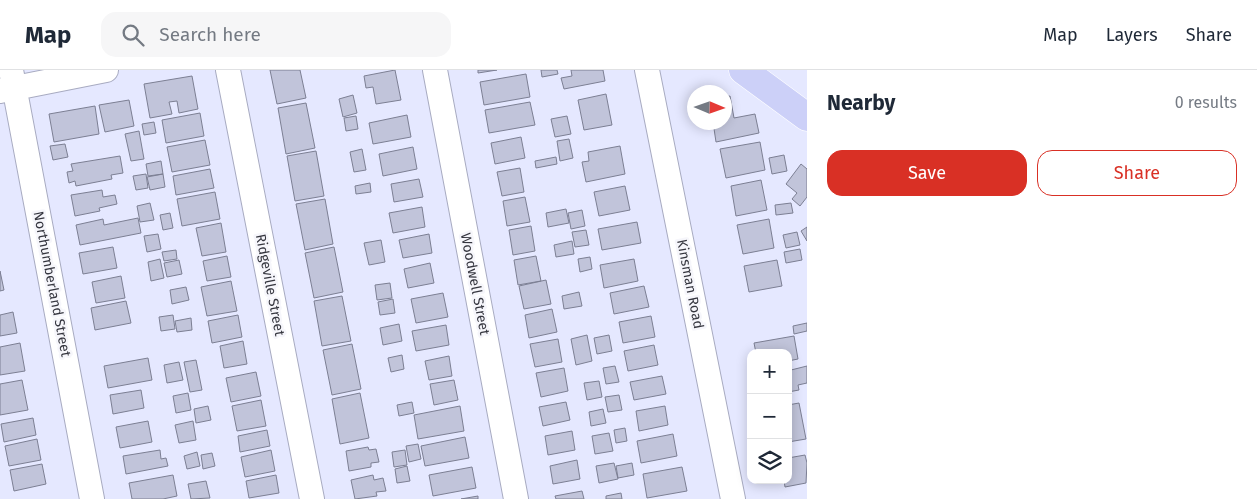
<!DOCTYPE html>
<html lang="en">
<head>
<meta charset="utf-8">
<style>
  :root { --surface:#fff; --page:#f6f6f7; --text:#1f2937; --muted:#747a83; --line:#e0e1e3; --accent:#d93025 }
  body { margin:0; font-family:"Fira Sans",sans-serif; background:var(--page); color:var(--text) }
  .controls { position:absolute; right:15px; bottom:15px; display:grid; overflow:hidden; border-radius:10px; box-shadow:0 2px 12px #0003 }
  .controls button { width:45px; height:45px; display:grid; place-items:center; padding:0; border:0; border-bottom:1px solid var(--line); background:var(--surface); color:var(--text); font:25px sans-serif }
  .compass { position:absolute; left:687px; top:15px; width:45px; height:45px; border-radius:50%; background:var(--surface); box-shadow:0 2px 12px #0003; rotate:92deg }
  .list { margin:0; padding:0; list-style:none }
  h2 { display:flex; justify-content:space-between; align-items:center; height:65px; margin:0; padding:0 20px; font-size:21px }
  h2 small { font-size:16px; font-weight:400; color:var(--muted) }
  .actions { display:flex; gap:10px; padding:15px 20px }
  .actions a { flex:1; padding:11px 0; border:1px solid var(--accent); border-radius:15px; text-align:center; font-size:18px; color:var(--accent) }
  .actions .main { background:var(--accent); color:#fff }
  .icon { flex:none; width:28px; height:28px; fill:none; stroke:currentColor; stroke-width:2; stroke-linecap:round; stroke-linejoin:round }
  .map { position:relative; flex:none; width:807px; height:429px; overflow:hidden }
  header { display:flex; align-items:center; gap:30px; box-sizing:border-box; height:70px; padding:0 25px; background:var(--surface); border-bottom:1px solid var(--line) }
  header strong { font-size:24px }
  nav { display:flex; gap:28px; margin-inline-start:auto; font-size:18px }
  .search { width:350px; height:45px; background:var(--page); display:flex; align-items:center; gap:12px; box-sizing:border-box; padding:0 18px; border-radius:15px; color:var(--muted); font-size:19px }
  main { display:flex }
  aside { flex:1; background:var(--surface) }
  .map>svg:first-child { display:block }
  .building { fill:#c1c4da; stroke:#7c7f93 }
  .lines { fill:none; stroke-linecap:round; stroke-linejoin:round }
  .minor-casing { stroke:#a8abc1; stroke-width:26 }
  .major-casing { stroke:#fff; stroke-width:29 }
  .minor { stroke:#fff; stroke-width:24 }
  .major { stroke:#ccd0f8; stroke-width:28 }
  .labels { text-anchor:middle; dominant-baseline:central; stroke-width:5; stroke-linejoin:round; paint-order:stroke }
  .street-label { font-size:14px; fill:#35363f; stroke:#f6f6fb }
</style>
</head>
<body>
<header>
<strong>Map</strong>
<div class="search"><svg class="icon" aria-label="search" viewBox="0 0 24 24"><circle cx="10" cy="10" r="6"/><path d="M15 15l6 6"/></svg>Search here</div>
<nav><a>Map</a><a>Layers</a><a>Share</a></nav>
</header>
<main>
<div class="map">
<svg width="807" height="429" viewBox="0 0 807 429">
  <rect width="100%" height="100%" fill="#e5e8ff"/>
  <!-- building -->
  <path class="building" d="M 270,0 L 300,0 L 306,28 L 277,34 Z
    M 395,0 L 401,30 L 376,34 L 373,17 L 366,18 L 364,6 Z
    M 478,0 L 497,0 L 478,3 Z
    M 541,0 L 557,0 L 558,4 L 542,7 Z
    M 571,0 L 603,0 L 605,11 L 564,19 L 561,8 L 572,6 Z
    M 526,4 L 530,27 L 484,35 L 480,12 Z
    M 192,6 L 198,39 L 179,43 L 177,31 L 169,32 L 172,44 L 150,48 L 144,14 Z
    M 606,24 L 612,55 L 584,60 L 578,30 Z
    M 353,25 L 357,43 L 343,47 L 339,29 Z
    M 730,26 L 734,48 L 755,44 L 759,63 L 716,72 L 713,52 L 724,52 L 724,27 Z
    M 129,30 L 134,56 L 105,62 L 99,35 Z
    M 530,32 L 535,55 L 489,63 L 485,40 Z
    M 306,33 L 315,78 L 286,84 L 278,38 Z
    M 95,36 L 99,64 L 54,72 L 49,44 Z
    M 200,43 L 204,66 L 166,73 L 162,50 Z
    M 407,45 L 411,67 L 373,74 L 369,53 Z
    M 356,46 L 358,59 L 346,61 L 344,48 Z
    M 567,46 L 571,64 L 555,67 L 551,49 Z
    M 154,52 L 156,63 L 144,65 L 142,54 Z
    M 139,61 L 144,89 L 131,91 L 125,64 Z
    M 521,67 L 525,88 L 495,94 L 491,73 Z
    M 569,69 L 573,88 L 560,91 L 557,71 Z
    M 205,70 L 210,95 L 172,102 L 167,77 Z
    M 760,72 L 765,100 L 726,108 L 720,79 Z
    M 65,74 L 68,87 L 53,90 L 50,76 Z
    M 620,76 L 625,104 L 586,112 L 582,92 L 589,91 L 588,82 Z
    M 413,77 L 417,99 L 383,106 L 379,84 Z
    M 362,79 L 366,100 L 354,102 L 350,82 Z
    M 316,81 L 324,126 L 295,131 L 287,86 Z
    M 784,85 L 787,101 L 772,104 L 769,88 Z
    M 120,86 L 123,103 L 111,105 L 112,109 L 76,116 L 75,111 L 69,113 L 67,102 L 73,101 L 71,94 Z
    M 556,87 L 557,94 L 536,98 L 535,91 Z
    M 161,91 L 163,104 L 148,106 L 146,94 Z
    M 801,94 L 807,99 L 807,127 L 800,136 L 792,129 L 797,123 L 786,114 Z
    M 520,98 L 524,122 L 502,126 L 497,102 Z
    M 210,99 L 214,118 L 176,125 L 173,106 Z
    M 146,104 L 148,118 L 136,120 L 133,106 Z
    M 163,104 L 165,117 L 150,120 L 147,107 Z
    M 419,109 L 423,127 L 394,132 L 391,114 Z
    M 761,110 L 767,140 L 736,146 L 731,116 Z
    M 370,113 L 371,122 L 356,124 L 355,116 Z
    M 625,116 L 630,140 L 599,146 L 594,122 Z
    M 102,120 L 103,127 L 115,125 L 117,134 L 99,138 L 100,141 L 75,146 L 71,125 Z
    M 215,122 L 220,149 L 182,156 L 177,129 Z
    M 525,127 L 530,152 L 507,156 L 503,131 Z
    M 325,129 L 333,174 L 305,180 L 296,134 Z
    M 150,133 L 154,150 L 140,152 L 137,136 Z
    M 791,133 L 793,143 L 776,145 L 775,135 Z
    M 422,137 L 425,157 L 393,163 L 389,143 Z
    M 566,139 L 569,153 L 548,157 L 546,143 Z
    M 582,140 L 585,156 L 571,159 L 568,143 Z
    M 170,143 L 173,158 L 163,160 L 160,145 Z
    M 138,148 L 141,163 L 80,175 L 76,155 L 103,149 L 104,155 Z
    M 769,149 L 774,178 L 743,184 L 737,155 Z
    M 637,152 L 641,173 L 602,180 L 598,159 Z
    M 221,153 L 226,182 L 202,186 L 196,158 Z
    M 531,156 L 535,181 L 513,185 L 509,160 Z
    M 807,157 L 807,171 L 801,161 Z
    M 586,160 L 589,175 L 575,177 L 572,162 Z
    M 797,162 L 800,175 L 786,178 L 783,165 Z
    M 158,164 L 161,179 L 147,182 L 144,166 Z
    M 429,164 L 432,183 L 403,188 L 399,170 Z
    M 381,170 L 385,192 L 369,195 L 364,173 Z
    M 572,171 L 574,184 L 556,187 L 554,175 Z
    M 113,177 L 117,198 L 83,204 L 79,183 Z
    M 334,177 L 343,222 L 314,228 L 305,183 Z
    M 800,179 L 802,190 L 786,193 L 784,182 Z
    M 176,180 L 177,189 L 164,191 L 162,182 Z
    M 227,186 L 231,207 L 207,211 L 203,191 Z
    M 536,186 L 541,211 L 518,215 L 514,190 Z
    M 590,187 L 592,199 L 580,202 L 578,189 Z
    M 160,189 L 164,208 L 151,211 L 148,192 Z
    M 634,189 L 638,211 L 604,218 L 600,195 Z
    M 179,190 L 182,204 L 167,207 L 164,193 Z
    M 777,190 L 782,216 L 749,222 L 744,196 Z
    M 430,193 L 434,213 L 408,218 L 404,199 Z
    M 0,201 L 4,220 L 0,221 Z
    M 121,206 L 125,228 L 96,233 L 92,212 Z
    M 546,210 L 551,234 L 524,239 L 519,216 Z
    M 231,211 L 237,241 L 207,246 L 201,217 Z
    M 390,213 L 392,228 L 377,230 L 375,215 Z
    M 644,216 L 649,237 L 614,244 L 610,223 Z
    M 186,217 L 189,230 L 172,234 L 170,220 Z
    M 579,222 L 582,236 L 564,239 L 562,226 Z
    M 443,223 L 448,247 L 416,253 L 411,229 Z
    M 342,226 L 351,271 L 322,276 L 314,231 Z
    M 393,229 L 395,243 L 380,245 L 378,232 Z
    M 126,231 L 131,253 L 95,260 L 91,238 Z
    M 552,239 L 557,262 L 529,268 L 525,245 Z
    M 13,242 L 17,263 L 0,266 L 0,245 Z
    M 173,245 L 175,259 L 161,261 L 159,247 Z
    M 238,245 L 242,267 L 212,273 L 208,251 Z
    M 651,246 L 655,267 L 623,273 L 619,252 Z
    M 191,248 L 192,260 L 177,262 L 175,251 Z
    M 807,253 L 807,261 L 794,264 L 793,256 Z
    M 399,254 L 402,271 L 383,275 L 380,258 Z
    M 446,255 L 449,275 L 416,281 L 412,261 Z
    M 587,265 L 592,291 L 576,295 L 571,269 Z
    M 609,265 L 612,281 L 597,284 L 594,268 Z
    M 794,266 L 798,289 L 788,291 L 788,283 L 756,283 L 754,273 Z
    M 558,269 L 562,292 L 535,297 L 530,274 Z
    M 243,271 L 247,294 L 224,298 L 220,276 Z
    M 20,273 L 25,301 L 0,305 L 0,277 Z
    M 352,274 L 361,319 L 332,325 L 323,280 Z
    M 654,275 L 658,295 L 628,301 L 624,281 Z
    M 402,285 L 404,299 L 391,302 L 388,288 Z
    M 449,286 L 452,306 L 429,310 L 425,291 Z
    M 148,288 L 152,310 L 108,318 L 104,296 Z
    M 196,290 L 202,320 L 190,322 L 184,292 Z
    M 179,292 L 183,310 L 167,313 L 164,295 Z
    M 615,296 L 619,312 L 606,314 L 603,298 Z
    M 807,296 L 807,313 L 798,315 L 799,320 L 788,322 L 788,302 L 791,301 L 791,300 Z
    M 564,298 L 568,321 L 541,327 L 536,303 Z
    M 256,302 L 261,326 L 231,332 L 226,308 Z
    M 662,306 L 666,324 L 634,330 L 630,312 Z
    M 22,310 L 28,340 L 0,345 L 0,314 Z
    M 454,310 L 458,330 L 434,335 L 430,314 Z
    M 599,311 L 602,327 L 587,330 L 584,313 Z
    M 141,320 L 144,338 L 113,344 L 110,325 Z
    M 188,323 L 191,340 L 176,343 L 173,326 Z
    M 360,323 L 369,368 L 340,374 L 332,329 Z
    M 619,325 L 622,340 L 608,342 L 605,327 Z
    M 261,330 L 266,356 L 237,361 L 232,336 Z
    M 412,332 L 414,343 L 399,346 L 397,335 Z
    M 566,332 L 570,350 L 543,356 L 539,337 Z
    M 799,333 L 806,369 L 788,372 L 788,335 Z
    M 208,336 L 211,350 L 196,353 L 194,339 Z
    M 460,336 L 464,361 L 418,369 L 414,345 Z
    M 665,336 L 668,355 L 639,361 L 636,341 Z
    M 603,339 L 606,353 L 591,356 L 589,342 Z
    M 33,348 L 36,365 L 4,372 L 1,354 Z
    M 148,351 L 152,372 L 120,378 L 116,357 Z
    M 193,351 L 196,370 L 179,373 L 175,355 Z
    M 625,358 L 627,371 L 616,373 L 614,360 Z
    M 267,360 L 270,376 L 240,382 L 238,366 Z
    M 572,361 L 575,380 L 548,385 L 545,366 Z
    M 609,363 L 613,381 L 595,384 L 592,366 Z
    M 673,364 L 677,386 L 641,393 L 637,371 Z
    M 465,367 L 469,388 L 425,396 L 421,376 Z
    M 37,369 L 41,390 L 9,396 L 5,376 Z
    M 418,374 L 421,389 L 409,392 L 406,376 Z
    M 368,377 L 369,380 L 376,379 L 379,392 L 371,393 L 371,397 L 349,401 L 346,381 Z
    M 160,380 L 161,389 L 166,388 L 168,396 L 126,404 L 123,386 Z
    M 271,380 L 275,401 L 245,407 L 241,387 Z
    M 405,380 L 407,395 L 394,397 L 392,382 Z
    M 197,382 L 200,396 L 187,399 L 184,386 Z
    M 212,383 L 215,396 L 203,399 L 201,385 Z
    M 805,385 L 807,393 L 806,413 L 785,417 L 784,410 L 788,410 L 788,388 Z
    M 577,390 L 580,409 L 553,414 L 550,396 Z
    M 614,393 L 618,409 L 599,413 L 596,396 Z
    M 632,393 L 634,405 L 618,408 L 616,396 Z
    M 42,394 L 46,414 L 14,421 L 10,400 Z
    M 407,396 L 410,411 L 397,413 L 395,399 Z
    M 472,397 L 476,418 L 433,426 L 429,405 Z
    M 682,397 L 687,421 L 647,428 L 643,404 Z
    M 173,405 L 177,426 L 163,429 L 132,429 L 129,413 Z
    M 276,405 L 279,423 L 249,428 L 246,411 Z
    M 373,405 L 374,410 L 383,408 L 386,421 L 376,422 L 377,426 L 355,429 L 351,410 Z
    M 206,411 L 210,428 L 191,429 L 188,414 Z
    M 582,421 L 584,429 L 556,429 L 555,426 Z
    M 621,423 L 622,429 L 606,429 L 606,426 Z
    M 478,426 L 478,429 L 461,429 Z"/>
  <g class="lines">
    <defs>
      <path id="minor" d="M 11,0 L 92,429
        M 228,0 L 312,429
        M 435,0 L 516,429
        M 647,0 L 733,429
        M 0,21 L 106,0"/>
      <path id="major" d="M 743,0 L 807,47"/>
    </defs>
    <!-- minor casing -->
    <use href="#minor" class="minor-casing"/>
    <!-- major casing -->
    <use href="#major" class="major-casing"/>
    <!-- minor -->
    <use href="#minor" class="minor"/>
    <!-- major -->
    <use href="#major" class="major"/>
  </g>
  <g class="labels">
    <!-- street labels -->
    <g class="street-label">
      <text transform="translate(52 214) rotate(79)">Northumberland Street</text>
      <text transform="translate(475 214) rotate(79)">Woodwell Street</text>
      <text transform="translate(690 214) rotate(79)">Kinsman Road</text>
      <text transform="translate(270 215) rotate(79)">Ridgeville Street</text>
    </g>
  </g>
</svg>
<div class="controls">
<button>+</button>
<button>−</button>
<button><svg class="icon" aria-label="layers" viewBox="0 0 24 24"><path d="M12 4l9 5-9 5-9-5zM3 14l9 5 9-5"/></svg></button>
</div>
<svg class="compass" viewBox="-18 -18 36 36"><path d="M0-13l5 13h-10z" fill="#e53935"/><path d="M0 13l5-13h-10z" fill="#747a83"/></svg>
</div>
<aside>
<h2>Nearby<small>0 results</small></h2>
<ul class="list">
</ul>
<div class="actions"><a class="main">Save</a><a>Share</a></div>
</aside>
</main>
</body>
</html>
